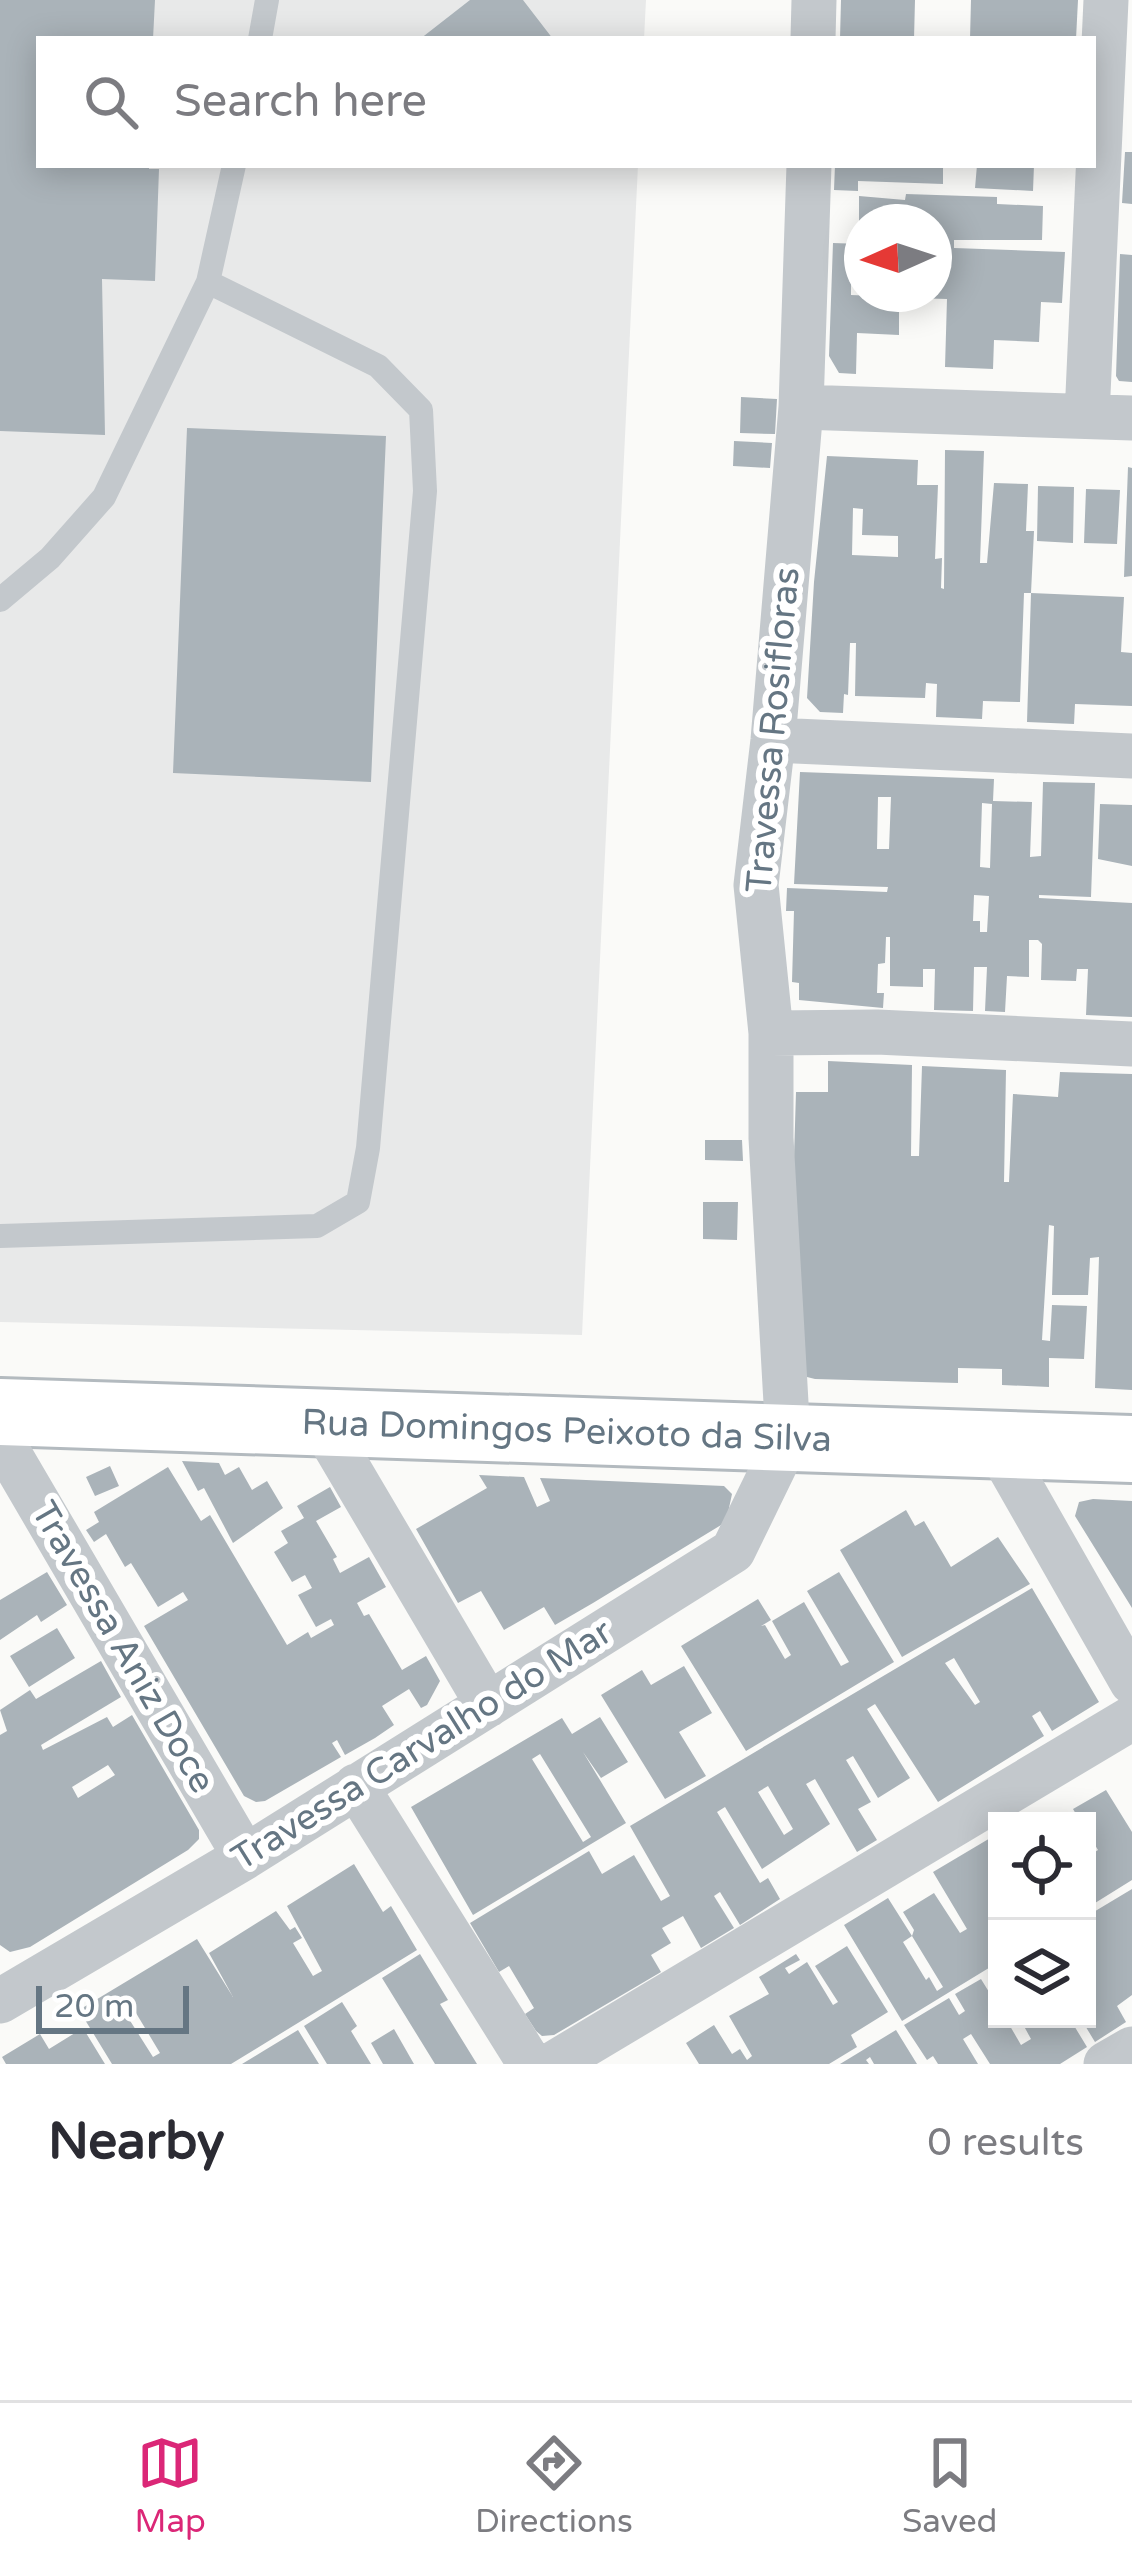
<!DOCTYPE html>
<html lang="en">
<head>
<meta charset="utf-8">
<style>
  :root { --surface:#fff; --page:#f2f2f3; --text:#2b2b33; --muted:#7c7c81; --line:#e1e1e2; --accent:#db2777 }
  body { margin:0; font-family:"Varela Round",sans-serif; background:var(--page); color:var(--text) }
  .controls { position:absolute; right:36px; bottom:36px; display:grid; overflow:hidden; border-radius:0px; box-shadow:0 6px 30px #0003 }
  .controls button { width:108px; height:108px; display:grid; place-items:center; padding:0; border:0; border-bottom:3px solid var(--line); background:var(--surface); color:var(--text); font:60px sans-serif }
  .compass { position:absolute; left:844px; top:204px; width:108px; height:108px; border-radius:50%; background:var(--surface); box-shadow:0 6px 30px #0003; rotate:267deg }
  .scale { position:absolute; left:36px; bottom:30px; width:153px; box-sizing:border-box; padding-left:12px; border:6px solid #657683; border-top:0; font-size:33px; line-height:42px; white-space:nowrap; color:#657683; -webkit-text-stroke:9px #fff; paint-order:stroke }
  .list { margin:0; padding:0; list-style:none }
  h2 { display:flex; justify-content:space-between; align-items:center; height:156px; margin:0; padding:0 48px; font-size:51px }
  h2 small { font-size:39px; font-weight:400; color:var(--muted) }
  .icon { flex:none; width:66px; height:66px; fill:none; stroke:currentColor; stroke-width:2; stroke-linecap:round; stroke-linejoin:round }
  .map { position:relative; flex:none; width:1132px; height:2064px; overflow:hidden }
  .search { position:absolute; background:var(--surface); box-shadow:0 6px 30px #0003; left:36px; right:36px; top:36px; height:132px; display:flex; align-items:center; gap:30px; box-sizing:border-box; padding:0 42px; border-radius:0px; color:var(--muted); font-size:45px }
  .sheet { height:336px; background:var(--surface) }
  nav { display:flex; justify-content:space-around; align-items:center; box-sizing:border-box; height:168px; border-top:3px solid var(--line); background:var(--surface); font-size:33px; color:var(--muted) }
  nav a { display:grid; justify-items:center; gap:6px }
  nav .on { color:var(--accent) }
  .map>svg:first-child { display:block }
  .built { fill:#e8e9e9 }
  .building { fill:#aab3b9; fill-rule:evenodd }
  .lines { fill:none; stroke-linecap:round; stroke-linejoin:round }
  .secondary-casing { stroke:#b3babf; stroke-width:72 }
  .service { stroke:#c3c8cc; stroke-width:24 }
  .minor { stroke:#c3c8cc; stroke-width:45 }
  .secondary { stroke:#fff; stroke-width:66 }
  .labels { text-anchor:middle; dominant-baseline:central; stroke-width:12; stroke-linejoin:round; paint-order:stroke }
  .street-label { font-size:36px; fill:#657683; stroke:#fff }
</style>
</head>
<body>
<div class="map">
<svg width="1132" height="2064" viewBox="0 0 1132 2064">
  <rect width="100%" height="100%" fill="#fafaf8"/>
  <!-- built -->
  <path class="built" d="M 0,0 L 646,0 L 644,39 L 39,39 L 39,165 L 638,165 L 582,1335 L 0,1322 Z"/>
  <!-- building -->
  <path class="building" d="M 0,0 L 155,0 L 153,39 L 39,39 L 39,165 L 149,165 L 149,169 L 159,169 L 155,281 L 102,279 L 105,435 L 0,431 Z
    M 470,0 L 523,0 L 553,39 L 420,39 Z
    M 841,0 L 915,0 L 914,39 L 840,39 Z
    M 971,0 L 1078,0 L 1076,39 L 970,39 Z
    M 1125,152 L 1132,152 L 1132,204 L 1122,203 Z
    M 835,165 L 943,165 L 943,184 L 858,181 L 858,191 L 834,190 Z
    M 977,165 L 1034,165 L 1033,191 L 975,188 Z
    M 906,194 L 997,197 L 997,204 L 1043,206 L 1042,240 L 954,240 L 954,248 L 1065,252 L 1062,303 L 1041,302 L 1039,342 L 994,340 L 993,369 L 945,367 L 947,299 L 912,298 L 913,294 L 934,294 L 934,222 L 859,222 L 859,196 L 905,200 Z
    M 833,243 L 862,244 L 862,283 L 851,283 L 851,295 L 899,297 L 899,335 L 857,333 L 856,374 L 839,373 L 829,356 Z
    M 1120,254 L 1132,255 L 1132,382 L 1119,381 L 1116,376 Z
    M 741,397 L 777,399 L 775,434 L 740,433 Z
    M 187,428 L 386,436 L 371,782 L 173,773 Z
    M 734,441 L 772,443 L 770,468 L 733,466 Z
    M 945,450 L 984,451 L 980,563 L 987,563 L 994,483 L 1028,484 L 1026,531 L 1034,531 L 1031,593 L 1024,593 L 1020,702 L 983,701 L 982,719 L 936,717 L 937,684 L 926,683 L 925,698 L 855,696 L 856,643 L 850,643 L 848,695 L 844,694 L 843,713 L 820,712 L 807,698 L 814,582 L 827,456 L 918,460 L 917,485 L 938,485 L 935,559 L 942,558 L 941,588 L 944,589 ZM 853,508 L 863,509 L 862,535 L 898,536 L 898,557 L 852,555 Z
    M 1128,467 L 1132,468 L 1132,576 L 1124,577 Z
    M 1038,486 L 1074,487 L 1073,543 L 1037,541 Z
    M 1086,489 L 1120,490 L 1117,544 L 1084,543 Z
    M 1031,593 L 1124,597 L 1121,652 L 1132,653 L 1132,706 L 1075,704 L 1074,724 L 1027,722 Z
    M 800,772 L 994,779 L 993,801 L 1032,802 L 1030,857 L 1041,856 L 1043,782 L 1095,783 L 1091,897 L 1039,895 L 1039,898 L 1132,903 L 1132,1017 L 1086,1015 L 1088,969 L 1077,969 L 1076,981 L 1041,980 L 1042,944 L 1038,940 L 1029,940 L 1029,977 L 1007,976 L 1005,1012 L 985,1011 L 987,967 L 974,967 L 973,1011 L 934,1010 L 935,969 L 923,969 L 923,987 L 890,986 L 890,937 L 886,937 L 885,963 L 878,964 L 877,993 L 884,993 L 883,1008 L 799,1000 L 799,983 L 792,982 L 794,911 L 786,911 L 787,888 L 887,892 L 888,887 L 794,884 ZM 878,797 L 891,797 L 889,849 L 877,849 ZM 982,803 L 992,804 L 990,868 L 980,867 ZM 974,895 L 989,896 L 987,932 L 980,932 L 980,921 L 973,921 Z
    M 1100,804 L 1132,805 L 1132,866 L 1098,859 Z
    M 828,1061 L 912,1065 L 911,1156 L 919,1156 L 922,1066 L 1006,1070 L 1004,1182 L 1009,1182 L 1013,1094 L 1058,1097 L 1060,1072 L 1132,1074 L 1132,1390 L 1095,1388 L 1099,1257 L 1090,1258 L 1088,1295 L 1052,1295 L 1054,1226 L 1049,1225 L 1042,1340 L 1050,1341 L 1052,1305 L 1087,1306 L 1084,1359 L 1049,1358 L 1049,1387 L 1002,1385 L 1002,1369 L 958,1368 L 958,1383 L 815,1379 L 799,1375 L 788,1354 L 796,1092 L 828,1092 Z
    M 705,1140 L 742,1140 L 743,1161 L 705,1160 Z
    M 703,1202 L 738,1202 L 737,1240 L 703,1239 Z
    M 182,1461 L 219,1463 L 225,1475 L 239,1467 L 252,1490 L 267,1481 L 283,1508 L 233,1543 L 204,1488 L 198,1491 Z
    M 110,1466 L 119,1486 L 95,1496 L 86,1477 Z
    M 168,1467 L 201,1521 L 210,1515 L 287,1645 L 308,1632 L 311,1638 L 334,1625 L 331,1619 L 316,1627 L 298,1595 L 312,1588 L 305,1575 L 292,1582 L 274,1552 L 288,1543 L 281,1531 L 304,1518 L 297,1506 L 330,1487 L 341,1507 L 316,1521 L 337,1557 L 333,1559 L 340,1573 L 369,1557 L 386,1587 L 357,1603 L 364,1616 L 369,1614 L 402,1670 L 426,1656 L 440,1681 L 427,1705 L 421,1708 L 409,1689 L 382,1706 L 394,1725 L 375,1738 L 345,1755 L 337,1740 L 332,1743 L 341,1757 L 265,1801 L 256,1802 L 244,1796 L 144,1626 L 188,1600 L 183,1592 L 158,1607 L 131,1563 L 125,1567 L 106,1534 L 94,1542 L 86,1530 L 99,1522 L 94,1512 Z
    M 479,1475 L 524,1477 L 537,1507 L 550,1501 L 540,1478 L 724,1486 L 732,1494 L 726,1522 L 593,1603 L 555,1625 L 544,1607 L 504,1630 L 481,1591 L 458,1603 L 416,1529 L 487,1488 Z
    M 1093,1499 L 1132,1501 L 1132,1608 L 1075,1516 L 1079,1502 Z
    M 906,1510 L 915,1526 L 924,1521 L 951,1567 L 998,1537 L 1030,1584 L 902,1657 L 840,1550 Z
    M 47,1572 L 67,1605 L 41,1622 L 37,1615 L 0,1640 L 0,1600 Z
    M 839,1572 L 894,1662 L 746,1751 L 681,1646 L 758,1599 L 771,1620 L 761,1626 L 765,1625 L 785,1659 L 791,1655 L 772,1621 L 804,1602 L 841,1666 L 849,1662 L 807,1591 Z
    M 1032,1588 L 1099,1702 L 1052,1731 L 1040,1711 L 1032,1716 L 1044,1736 L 938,1802 L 875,1704 L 867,1709 L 910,1778 L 878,1798 L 853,1756 L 846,1760 L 871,1802 L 858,1809 L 877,1840 L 857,1852 L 815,1779 L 806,1784 L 830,1824 L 762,1869 L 725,1807 L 717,1812 L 760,1883 L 768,1878 L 780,1899 L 740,1925 L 720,1892 L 714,1896 L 734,1928 L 701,1948 L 683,1916 L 662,1928 L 671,1943 L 651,1955 L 661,1972 L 554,2035 L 542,2036 L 536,2031 L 525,2014 L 534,2008 L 509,1966 L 499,1972 L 470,1923 L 589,1851 L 602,1874 L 634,1855 L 661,1901 L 670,1896 L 630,1826 ZM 954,1658 L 980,1702 L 975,1705 L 945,1663 ZM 768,1786 L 793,1829 L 784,1835 L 758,1792 Z
    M 57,1628 L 75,1658 L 29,1687 L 10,1656 Z
    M 101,1661 L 121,1697 L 41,1745 L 43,1750 L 107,1717 L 113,1727 L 132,1715 L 199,1830 L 199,1839 L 188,1850 L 30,1947 L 10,1952 L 0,1945 L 0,1735 L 7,1731 L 0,1710 L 30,1690 L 36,1699 ZM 108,1765 L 115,1775 L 78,1798 L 72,1787 Z
    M 684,1666 L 712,1713 L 679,1732 L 706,1776 L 665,1799 L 601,1695 L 642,1670 L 651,1685 Z
    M 600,1717 L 628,1762 L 601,1778 L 583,1752 L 626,1823 L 473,1915 L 411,1807 L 562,1718 L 572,1734 ZM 540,1754 L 591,1837 L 583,1842 L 532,1759 Z
    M 1106,1790 L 1132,1832 L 1132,1880 L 1087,1908 L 1087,1850 L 1090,1855 L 1098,1850 L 1087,1832 L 1087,1821 L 1080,1821 L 1073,1809 Z
    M 997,1834 L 997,1963 L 902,2021 L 844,1925 L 888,1898 L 912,1936 L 914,1930 L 903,1912 L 934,1893 L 960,1933 L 967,1929 L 933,1872 ZM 912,1936 L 943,1987 L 937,1991 L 929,1977 L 926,1980 L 903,1942 Z
    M 354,1864 L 383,1912 L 391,1906 L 417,1950 L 231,2064 L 112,2064 L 79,2010 L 197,1939 L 233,1997 L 209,1953 L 276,1911 L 290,1930 L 295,1927 L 302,1938 L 293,1943 L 313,1976 L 322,1971 L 287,1906 ZM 130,2003 L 160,2053 L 153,2057 L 122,2008 Z
    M 1132,1889 L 1132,1995 L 1117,2006 L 1126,2022 L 1095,2042 L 1081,2019 L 1087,2019 L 1087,1916 Z
    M 847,1946 L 888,2012 L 851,2035 L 857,2047 L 829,2064 L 699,2064 L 686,2043 L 714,2025 L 732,2054 L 740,2049 L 747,2060 L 752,2056 L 729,2016 L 769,1994 L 759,1977 L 796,1954 L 800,1960 L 785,1968 L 789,1974 L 807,1962 L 833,2005 L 838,2002 L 815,1966 Z
    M 420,1954 L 448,2000 L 440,2004 L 477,2064 L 435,2064 L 382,1978 Z
    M 981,1979 L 997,2005 L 997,2019 L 1006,2019 L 1021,2045 L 1031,2039 L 1020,2019 L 1070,2019 L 1087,2047 L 1060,2064 L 990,2064 L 971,2034 L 963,2039 L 978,2064 L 938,2064 L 933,2056 L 927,2060 L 904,2025 L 949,1998 L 959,2015 L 965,2011 L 955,1994 Z
    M 342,2002 L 357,2026 L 351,2031 L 371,2064 L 327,2064 L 304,2026 Z
    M 83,2028 L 105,2064 L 6,2064 L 2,2057 L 40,2034 L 49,2049 Z
    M 394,2029 L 414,2064 L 383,2064 L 371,2043 Z
    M 298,2030 L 319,2064 L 242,2064 L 265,2050 Z
    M 896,2030 L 917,2064 L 874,2064 L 870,2057 L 866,2060 L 869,2064 L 840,2064 Z"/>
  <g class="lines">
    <defs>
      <g id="secondary">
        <path id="s1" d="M 0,1412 L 1132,1449"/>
      </g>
    </defs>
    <!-- secondary casing -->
    <use href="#secondary" class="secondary-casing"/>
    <!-- service -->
    <path class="service" d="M 260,39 L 267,0
      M 0,600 L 50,558 L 104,497 L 208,282
      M 0,1236 L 317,1226 L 358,1202 L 368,1148 L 425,491 L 421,410 L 378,366 L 208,282 L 234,165"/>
    <!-- minor -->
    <path class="minor" d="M 813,39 L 814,0
      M 801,407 L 1132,418
      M 1087,416 L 1106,0
      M 773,740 L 1132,756
      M 771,1033 L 877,1032 L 1132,1044
      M 321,1422 L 488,1705
      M 0,1438 L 245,1857
      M 997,1445 L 1132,1682
      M 356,1786 L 530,2064
      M 0,2001 L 245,1857 L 733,1551 L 788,1438 L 771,1138 L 771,1033 L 756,885 L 773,740 L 801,407 L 809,165
      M 553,2064 L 1132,1718
      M 1106,2064 L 1132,2049"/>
    <!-- secondary -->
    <use href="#secondary" class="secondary"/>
  </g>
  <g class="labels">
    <!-- street labels -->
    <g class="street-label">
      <text transform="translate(773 730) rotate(-85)">Travessa Rosifloras</text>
      <text stroke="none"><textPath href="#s1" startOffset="567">Rua Domingos Peixoto da Silva</textPath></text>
      <text transform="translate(123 1647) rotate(60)">Travessa Aniz Doce</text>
      <text transform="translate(422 1745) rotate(-32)">Travessa Carvalho do Mar</text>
    </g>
  </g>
</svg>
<div class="controls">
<button><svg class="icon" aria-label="locate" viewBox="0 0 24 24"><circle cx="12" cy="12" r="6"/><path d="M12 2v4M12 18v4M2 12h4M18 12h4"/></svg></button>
<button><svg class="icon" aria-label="layers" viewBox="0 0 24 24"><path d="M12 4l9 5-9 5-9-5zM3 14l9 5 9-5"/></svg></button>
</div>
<svg class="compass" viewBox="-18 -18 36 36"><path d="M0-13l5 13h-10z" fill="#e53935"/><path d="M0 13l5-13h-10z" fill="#7c7c81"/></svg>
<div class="scale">20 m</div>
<div class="search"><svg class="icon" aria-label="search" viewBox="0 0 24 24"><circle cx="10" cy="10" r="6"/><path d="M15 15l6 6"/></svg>Search here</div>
</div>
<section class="sheet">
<h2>Nearby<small>0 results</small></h2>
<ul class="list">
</ul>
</section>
<nav>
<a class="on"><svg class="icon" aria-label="map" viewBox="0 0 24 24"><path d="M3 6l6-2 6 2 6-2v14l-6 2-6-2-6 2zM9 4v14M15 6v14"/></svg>Map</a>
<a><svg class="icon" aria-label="directions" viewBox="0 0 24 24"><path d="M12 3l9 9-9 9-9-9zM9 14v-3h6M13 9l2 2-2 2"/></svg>Directions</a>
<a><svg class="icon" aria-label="saved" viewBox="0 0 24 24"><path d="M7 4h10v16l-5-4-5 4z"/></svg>Saved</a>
</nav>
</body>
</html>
